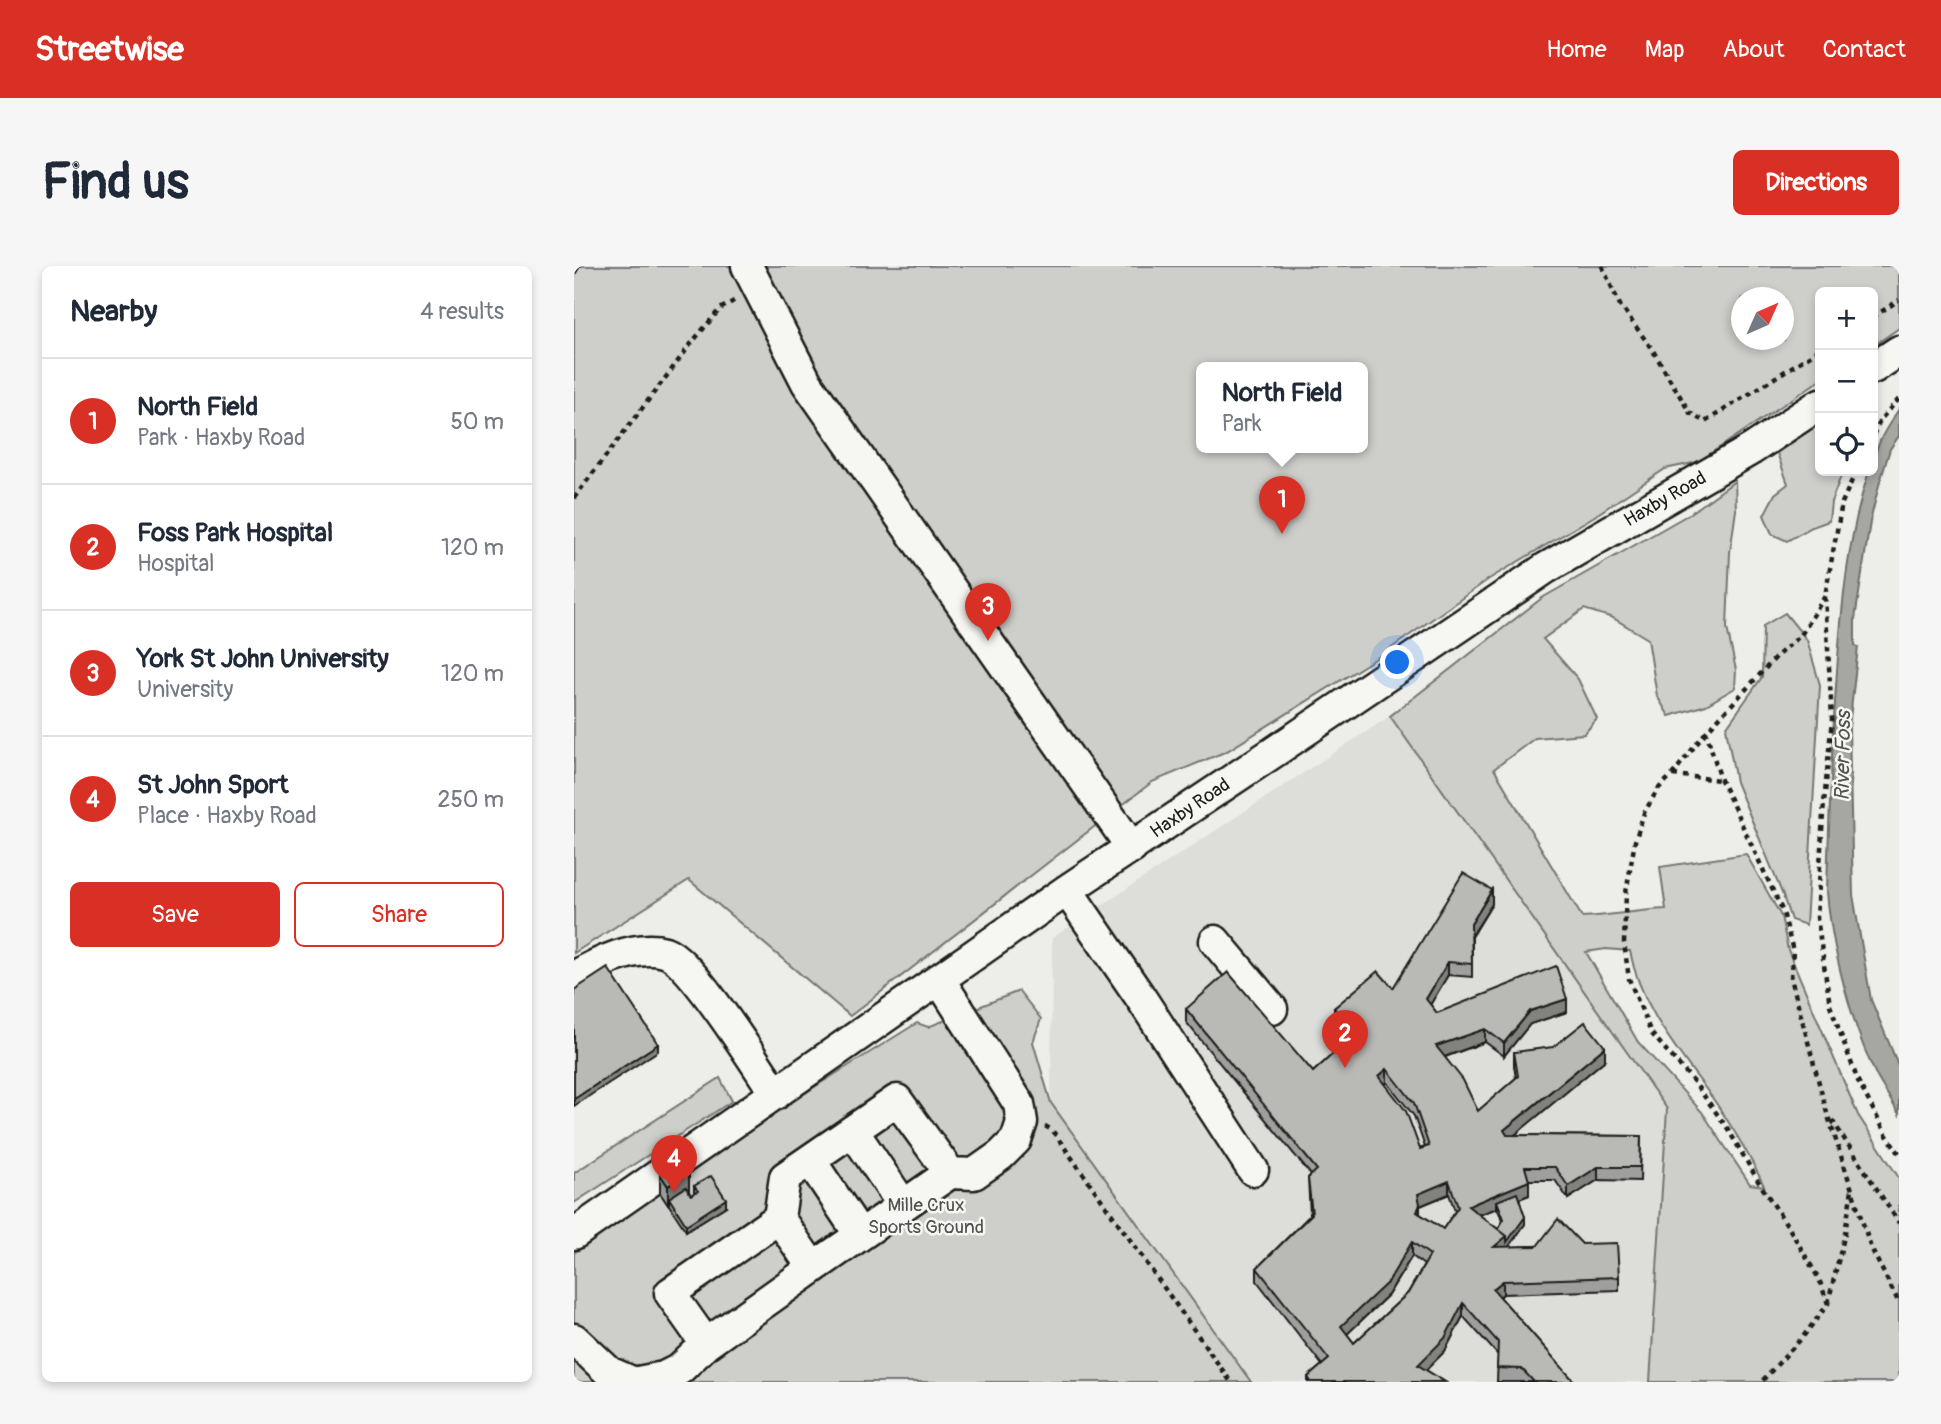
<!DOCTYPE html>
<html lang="en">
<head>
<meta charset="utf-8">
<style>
  :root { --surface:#fff; --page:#f6f6f7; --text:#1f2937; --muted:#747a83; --line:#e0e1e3; --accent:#d93025 }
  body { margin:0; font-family:Pangolin,sans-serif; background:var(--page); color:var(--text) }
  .controls { position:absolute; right:21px; top:21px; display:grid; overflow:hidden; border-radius:10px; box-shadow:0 4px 10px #0003 }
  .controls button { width:63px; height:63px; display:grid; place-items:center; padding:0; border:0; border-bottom:2px solid var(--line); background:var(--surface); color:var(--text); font:35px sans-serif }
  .compass { position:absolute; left:1157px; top:21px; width:63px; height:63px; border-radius:50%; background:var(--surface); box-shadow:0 4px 10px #0003; rotate:45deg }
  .you { position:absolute; left:824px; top:397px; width:24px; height:24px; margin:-18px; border:5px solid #fff; border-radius:50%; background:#1a73e8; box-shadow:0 0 0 10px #1a73e833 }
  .badge { display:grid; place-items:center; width:46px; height:46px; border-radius:50%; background:var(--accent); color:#fff; font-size:23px; font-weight:700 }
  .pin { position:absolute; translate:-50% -58px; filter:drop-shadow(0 2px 4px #0008) }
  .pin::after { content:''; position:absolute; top:37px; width:24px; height:21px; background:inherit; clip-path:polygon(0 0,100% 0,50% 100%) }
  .popup { position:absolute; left:622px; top:96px; width:172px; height:91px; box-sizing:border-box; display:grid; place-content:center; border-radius:10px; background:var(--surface); filter:drop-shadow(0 2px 5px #0005); font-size:23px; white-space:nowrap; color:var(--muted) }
  .popup b { font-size:26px; color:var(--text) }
  .popup::after { content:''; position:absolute; left:50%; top:100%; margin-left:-14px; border:14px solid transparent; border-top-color:var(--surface) }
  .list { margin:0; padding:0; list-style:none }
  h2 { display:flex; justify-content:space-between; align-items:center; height:91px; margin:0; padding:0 28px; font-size:30px }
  h2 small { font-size:23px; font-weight:400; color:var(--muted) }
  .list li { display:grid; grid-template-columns:46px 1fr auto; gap:21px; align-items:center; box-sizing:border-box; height:126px; padding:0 28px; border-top:2px solid var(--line) }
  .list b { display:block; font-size:26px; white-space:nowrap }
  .list p { margin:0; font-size:23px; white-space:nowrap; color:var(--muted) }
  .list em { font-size:23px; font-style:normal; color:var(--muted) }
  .actions { display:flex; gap:14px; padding:21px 28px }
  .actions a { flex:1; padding:16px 0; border:2px solid var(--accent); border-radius:10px; text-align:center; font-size:24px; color:var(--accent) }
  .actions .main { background:var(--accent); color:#fff }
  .icon { flex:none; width:38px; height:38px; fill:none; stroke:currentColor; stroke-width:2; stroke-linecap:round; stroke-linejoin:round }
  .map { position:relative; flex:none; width:1325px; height:1116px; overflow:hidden; border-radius:10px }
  header { display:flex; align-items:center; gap:42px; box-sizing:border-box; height:98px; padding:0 35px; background:var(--accent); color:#fff }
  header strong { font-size:33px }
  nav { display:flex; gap:38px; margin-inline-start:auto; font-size:24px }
  .intro { display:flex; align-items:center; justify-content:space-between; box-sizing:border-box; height:168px; padding:0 42px }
  h1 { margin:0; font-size:49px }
  .button { padding:18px 32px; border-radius:10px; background:var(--accent); color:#fff; font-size:24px; font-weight:700 }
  main { display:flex; gap:42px; padding:0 42px }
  aside { flex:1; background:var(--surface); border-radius:10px; box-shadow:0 4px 10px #0003 }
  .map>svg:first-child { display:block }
  .built { fill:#ddddda }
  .green { fill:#cececb; stroke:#757574; stroke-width:2; fill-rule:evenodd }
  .water { fill:#a6a6a3; stroke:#6f6f6d; stroke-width:2 }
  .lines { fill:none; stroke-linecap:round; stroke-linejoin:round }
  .minor-casing { stroke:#1c1c1c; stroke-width:35 }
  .path { stroke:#1c1c1c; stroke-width:4.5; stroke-dasharray:5 5; stroke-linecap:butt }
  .minor { stroke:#f6f6f2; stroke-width:30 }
  .wall { fill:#9f9f9d; stroke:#1c1c1c; stroke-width:2; fill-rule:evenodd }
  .shaded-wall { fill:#82827f; stroke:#1c1c1c; stroke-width:2 }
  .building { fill:#b9b9b6; stroke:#1c1c1c; stroke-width:2; fill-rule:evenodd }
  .labels { text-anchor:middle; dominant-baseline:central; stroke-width:5; stroke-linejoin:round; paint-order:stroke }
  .street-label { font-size:19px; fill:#1c1c1c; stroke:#f6f6f2 }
  .park-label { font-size:19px; fill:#515151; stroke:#f6f6f2 }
  .water-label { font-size:21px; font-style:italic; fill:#535352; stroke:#f6f6f2 }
</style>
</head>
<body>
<header>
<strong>Streetwise</strong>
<nav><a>Home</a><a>Map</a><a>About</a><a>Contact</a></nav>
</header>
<div class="intro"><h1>Find us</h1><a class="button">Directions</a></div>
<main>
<aside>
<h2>Nearby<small>4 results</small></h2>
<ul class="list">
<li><span class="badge">1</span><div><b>North Field</b><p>Park · Haxby Road</p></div><em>50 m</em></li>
<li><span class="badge">2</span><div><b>Foss Park Hospital</b><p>Hospital</p></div><em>120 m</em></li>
<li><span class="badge">3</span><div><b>York St John University</b><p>University</p></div><em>120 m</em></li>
<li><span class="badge">4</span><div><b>St John Sport</b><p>Place · Haxby Road</p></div><em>250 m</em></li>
</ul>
<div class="actions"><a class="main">Save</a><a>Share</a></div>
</aside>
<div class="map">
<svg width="1325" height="1116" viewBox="0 0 1325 1116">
  <rect width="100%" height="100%" fill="#edede9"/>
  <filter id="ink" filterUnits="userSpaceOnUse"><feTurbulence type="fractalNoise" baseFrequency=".0143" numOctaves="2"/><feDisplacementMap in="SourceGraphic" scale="14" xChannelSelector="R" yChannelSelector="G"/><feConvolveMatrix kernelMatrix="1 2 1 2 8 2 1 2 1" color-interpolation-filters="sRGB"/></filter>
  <g filter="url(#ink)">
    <!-- built -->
    <path class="built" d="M 816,450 L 1156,933 L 1124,1116 L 0,1116 L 0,987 L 242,820 L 343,757 L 354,761 L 445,725 L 467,753 L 459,776 L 477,834 L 478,672 Z"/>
    <!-- green -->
    <path class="green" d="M 6,0 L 1325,0 L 1325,62 L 1299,80 L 1299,26 L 1246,26 L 1246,114 L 1124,196 L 1091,203 L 1019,251 L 915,313 L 809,388 L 653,485 L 578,516 L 276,750 L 115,614 L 0,687 L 0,10 ZM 1168,32 L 1210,32 L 1210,74 L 1168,74 ZM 628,102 L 788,102 L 788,182 L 628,182 Z
      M 1246,157 L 1246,205 L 1269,205 L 1257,236 L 1255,255 L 1238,261 L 1213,275 L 1198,268 L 1190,249 L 1201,228 L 1214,218 L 1203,187 Z
      M 1161,215 L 1162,244 L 1156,286 L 1153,362 L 1162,404 L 1161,422 L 1132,439 L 1095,450 L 1083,430 L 1074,373 L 1039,352 L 1010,343 L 969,373 L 1004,413 L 1023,453 L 1010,468 L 961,472 L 920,503 L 1008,651 C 1036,650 1064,644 1092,643 L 1086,601 L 1172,588 L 1207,650 L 1214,684 L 1284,849 L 1325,912 L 1325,1116 L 1076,1116 L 1093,843 L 816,450 L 968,332 L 1117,247 ZM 1032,683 L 1056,685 C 1067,745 1110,791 1144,840 C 1160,864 1178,894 1190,920 L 1176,918 L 1128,846 L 1064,776 L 1012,686 Z
      M 1211,347 L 1233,374 L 1246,419 L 1232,659 L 1217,654 L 1208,627 L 1162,516 L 1152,462 L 1188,411 L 1189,360 Z
      M 445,725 L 467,753 L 459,776 L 477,837 L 677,1116 L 0,1116 L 0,987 L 75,930 L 242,820 L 343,757 L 354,761 Z
      M 146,812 L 158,835 L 0,937 L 0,907 Z"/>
    <!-- water -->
    <path class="water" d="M 1325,143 L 1325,170 L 1316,183 L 1305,219 L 1296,256 L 1281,353 L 1281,379 L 1284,381 L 1275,462 L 1279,629 L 1297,734 L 1325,801 L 1325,848 C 1318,836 1310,823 1303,811 C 1278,761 1257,680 1253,625 C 1255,552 1258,478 1263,405 C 1268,337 1274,270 1295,205 L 1299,205 C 1299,182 1312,162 1325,143 Z"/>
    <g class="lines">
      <defs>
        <path id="minor" d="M 173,0 L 233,117 L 558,582
          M 1299,102 L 1325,85
          M 493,624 L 565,729 L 679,904
          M 641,675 L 698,743
          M 0,711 C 25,696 61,678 91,686 C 118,695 183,800 202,828
          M 365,713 L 445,838 L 448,856 L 442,874 L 427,889 L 400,908 L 376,907 L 239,1002 L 205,952 L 211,911 L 323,834 L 376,907
          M 279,865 L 329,939
          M 236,894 L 286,969
          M 0,968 L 493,624 L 700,486 L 972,302 L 1178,183 L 1246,138
          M 0,1073 L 35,1106 L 58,1116
          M 132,1078 L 96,1027 L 205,952
          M 64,1116 L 90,1111 L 106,1103 L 132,1078 L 239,1002"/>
      </defs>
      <!-- minor casing -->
      <use href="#minor" class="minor-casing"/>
      <!-- path -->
      <path class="path" d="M 1028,0 L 1046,39 L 1078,83 L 1116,147 L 1131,156 L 1246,83
        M 1299,51 L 1325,34
        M 1299,169 L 1306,154 L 1325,133
        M 1282,205 L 1268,237 L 1251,330 L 1258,453 L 1249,548 L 1243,652 L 1256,739 L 1284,815 L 1312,868 L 1325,887
        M 0,232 L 120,74 L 146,43 L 163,33
        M 1251,330 L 1227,369 L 1204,389 L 1132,466 L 1147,514 L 1209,646 L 1219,685 L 1217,712 L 1253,847 L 1297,982 L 1325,1037
        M 1132,466 L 1098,509 L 1084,523 L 1070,547 L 1061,575 L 1052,627 L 1050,677 L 1055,713 L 1077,767 L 1120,816 L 1154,863 L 1184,915 L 1215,962 L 1245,1013 L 1254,1038 L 1228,1072 L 1187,1116
        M 1099,509 L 1147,514
        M 1258,854 L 1325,957
        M 471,860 L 478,864 L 657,1116
        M 1254,1037 L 1271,967 L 1278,923"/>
      <!-- minor -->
      <use href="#minor" class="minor"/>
    </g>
    <!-- wall -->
    <path class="wall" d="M 918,638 L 898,671 L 898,711 L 874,709 L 856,738 L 863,747 L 993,746 L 956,758 L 930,790 L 911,776 L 871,791 L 904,845 L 942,812 L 940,800 L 940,786 L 1031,794 L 940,869 L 1067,870 L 1066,915 L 1024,914 L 994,933 L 981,914 L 955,914 L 955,929 L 945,933 L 951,958 L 935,981 L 1008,978 L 1045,1011 L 1045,1024 L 929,1028 L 926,1031 L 1000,1116 L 923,1116 L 924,1089 L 889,1050 L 871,1085 L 852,1104 L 871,1116 L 734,1116 L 734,1111 L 748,1099 L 683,1015 L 683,1002 L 736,949 L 734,912 L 737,909 L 612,756 L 612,743 L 739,806 L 775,774 L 760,755 L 760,742 L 819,722 ZM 813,816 L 840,850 L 851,881 L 846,883 L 811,818 ZM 875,928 L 881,945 L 869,963 L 846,948 L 846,940 ZM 923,942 L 929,955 L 924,963 L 905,949 ZM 838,990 L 850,999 L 834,1027 L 780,1077 L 773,1068 L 814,1029 Z
      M 86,908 L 115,926 L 117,929 L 120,927 L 120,920 L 152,940 L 112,965 L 95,939 L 94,939 L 86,927 Z"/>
    <!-- shaded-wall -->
    <path class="shaded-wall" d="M 0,0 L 6,0 L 0,10 Z
      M 918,624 L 918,638 L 897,671 L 897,658 Z
      M 874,696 L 874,709 L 852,746 L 852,733 Z
      M 993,733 L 993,746 L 956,758 L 930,790 L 930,777 L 956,745 Z
      M 911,763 L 911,776 L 862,794 L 862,780 Z
      M 84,778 L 84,785 L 0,840 L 0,833 Z
      M 1031,781 L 1031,794 L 930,878 L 930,864 Z
      M 813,803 L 813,816 L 805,823 L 805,810 Z
      M 1024,901 L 1024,914 L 994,933 L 994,920 Z
      M 115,906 L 115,926 L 95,932 L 95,939 L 94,939 L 94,920 Z
      M 875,915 L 875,928 L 846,940 L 846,951 L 843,959 L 844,928 Z
      M 955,915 L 955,929 L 925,941 L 923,935 L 923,942 L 894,953 L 894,940 Z
      M 152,933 L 152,940 L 112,965 L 112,959 Z
      M 951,951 L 951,958 L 933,983 L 920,981 Z
      M 838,976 L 838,990 L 814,1029 L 767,1074 L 767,1060 Z
      M 929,1015 L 929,1028 L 919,1036 L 919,1023 Z
      M 889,1037 L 889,1050 L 871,1085 L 844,1112 L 844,1099 Z"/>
    <!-- building -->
    <path class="building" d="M 889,607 L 918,624 L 897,658 L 898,698 L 874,696 L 852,733 L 863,747 L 982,700 L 993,733 L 956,745 L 930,777 L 911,763 L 862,780 L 889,814 L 904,845 L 944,810 L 940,786 L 979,781 L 1011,756 L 1031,781 L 930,864 L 933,869 L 1067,870 L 1066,901 L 1024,901 L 994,920 L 981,901 L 951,901 L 955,915 L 894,940 L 933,970 L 920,981 L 963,980 L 984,953 L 1008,978 L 1043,977 L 1045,1011 L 929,1015 L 919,1023 L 1000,1115 L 1000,1116 L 960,1116 L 948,1103 L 923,1102 L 924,1076 L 889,1037 L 871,1072 L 844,1099 L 871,1116 L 737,1116 L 734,1111 L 755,1093 L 683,1002 L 738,948 L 734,912 L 743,904 L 612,743 L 654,706 L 739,806 L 781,768 L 760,742 L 804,705 L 819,722 ZM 813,803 L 840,837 L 855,880 L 846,883 L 832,845 L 805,810 ZM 875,915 L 884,941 L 869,963 L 843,946 L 846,938 L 844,928 ZM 838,976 L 856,989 L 834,1027 L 780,1077 L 767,1060 L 814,1016 Z
      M 34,702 L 84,778 L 0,833 L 0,724 Z
      M 107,894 L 115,906 L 94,920 L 86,908 Z
      M 137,910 L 152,933 L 112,959 L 95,932 L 112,921 L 117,929 L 124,925 L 120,920 Z
      M 943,927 L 951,951 L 933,976 L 933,970 L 924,963 L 930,953 L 923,935 Z"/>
  </g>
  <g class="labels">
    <!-- street labels -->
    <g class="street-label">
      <text transform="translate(1091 233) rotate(-30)">Haxby Road</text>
      <text transform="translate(616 542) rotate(-34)">Haxby Road</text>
    </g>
    <!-- park labels -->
    <g class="park-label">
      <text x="352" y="939">Mille Crux<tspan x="352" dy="22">Sports Ground</tspan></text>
    </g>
    <!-- water labels -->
    <g class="water-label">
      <text transform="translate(1269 490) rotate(-89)">River Foss</text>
    </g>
  </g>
</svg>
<div class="controls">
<button>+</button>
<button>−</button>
<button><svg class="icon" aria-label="locate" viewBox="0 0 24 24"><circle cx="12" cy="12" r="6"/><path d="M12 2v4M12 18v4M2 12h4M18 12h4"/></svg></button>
</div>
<svg class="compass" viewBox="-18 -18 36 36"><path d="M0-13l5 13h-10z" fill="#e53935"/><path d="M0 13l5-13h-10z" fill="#747a83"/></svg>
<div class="you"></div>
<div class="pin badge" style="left:708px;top:268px">1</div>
<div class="popup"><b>North Field</b>Park</div>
<div class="pin badge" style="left:771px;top:802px">2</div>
<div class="pin badge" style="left:414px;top:375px">3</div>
<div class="pin badge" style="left:100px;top:927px">4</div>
</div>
</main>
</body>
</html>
